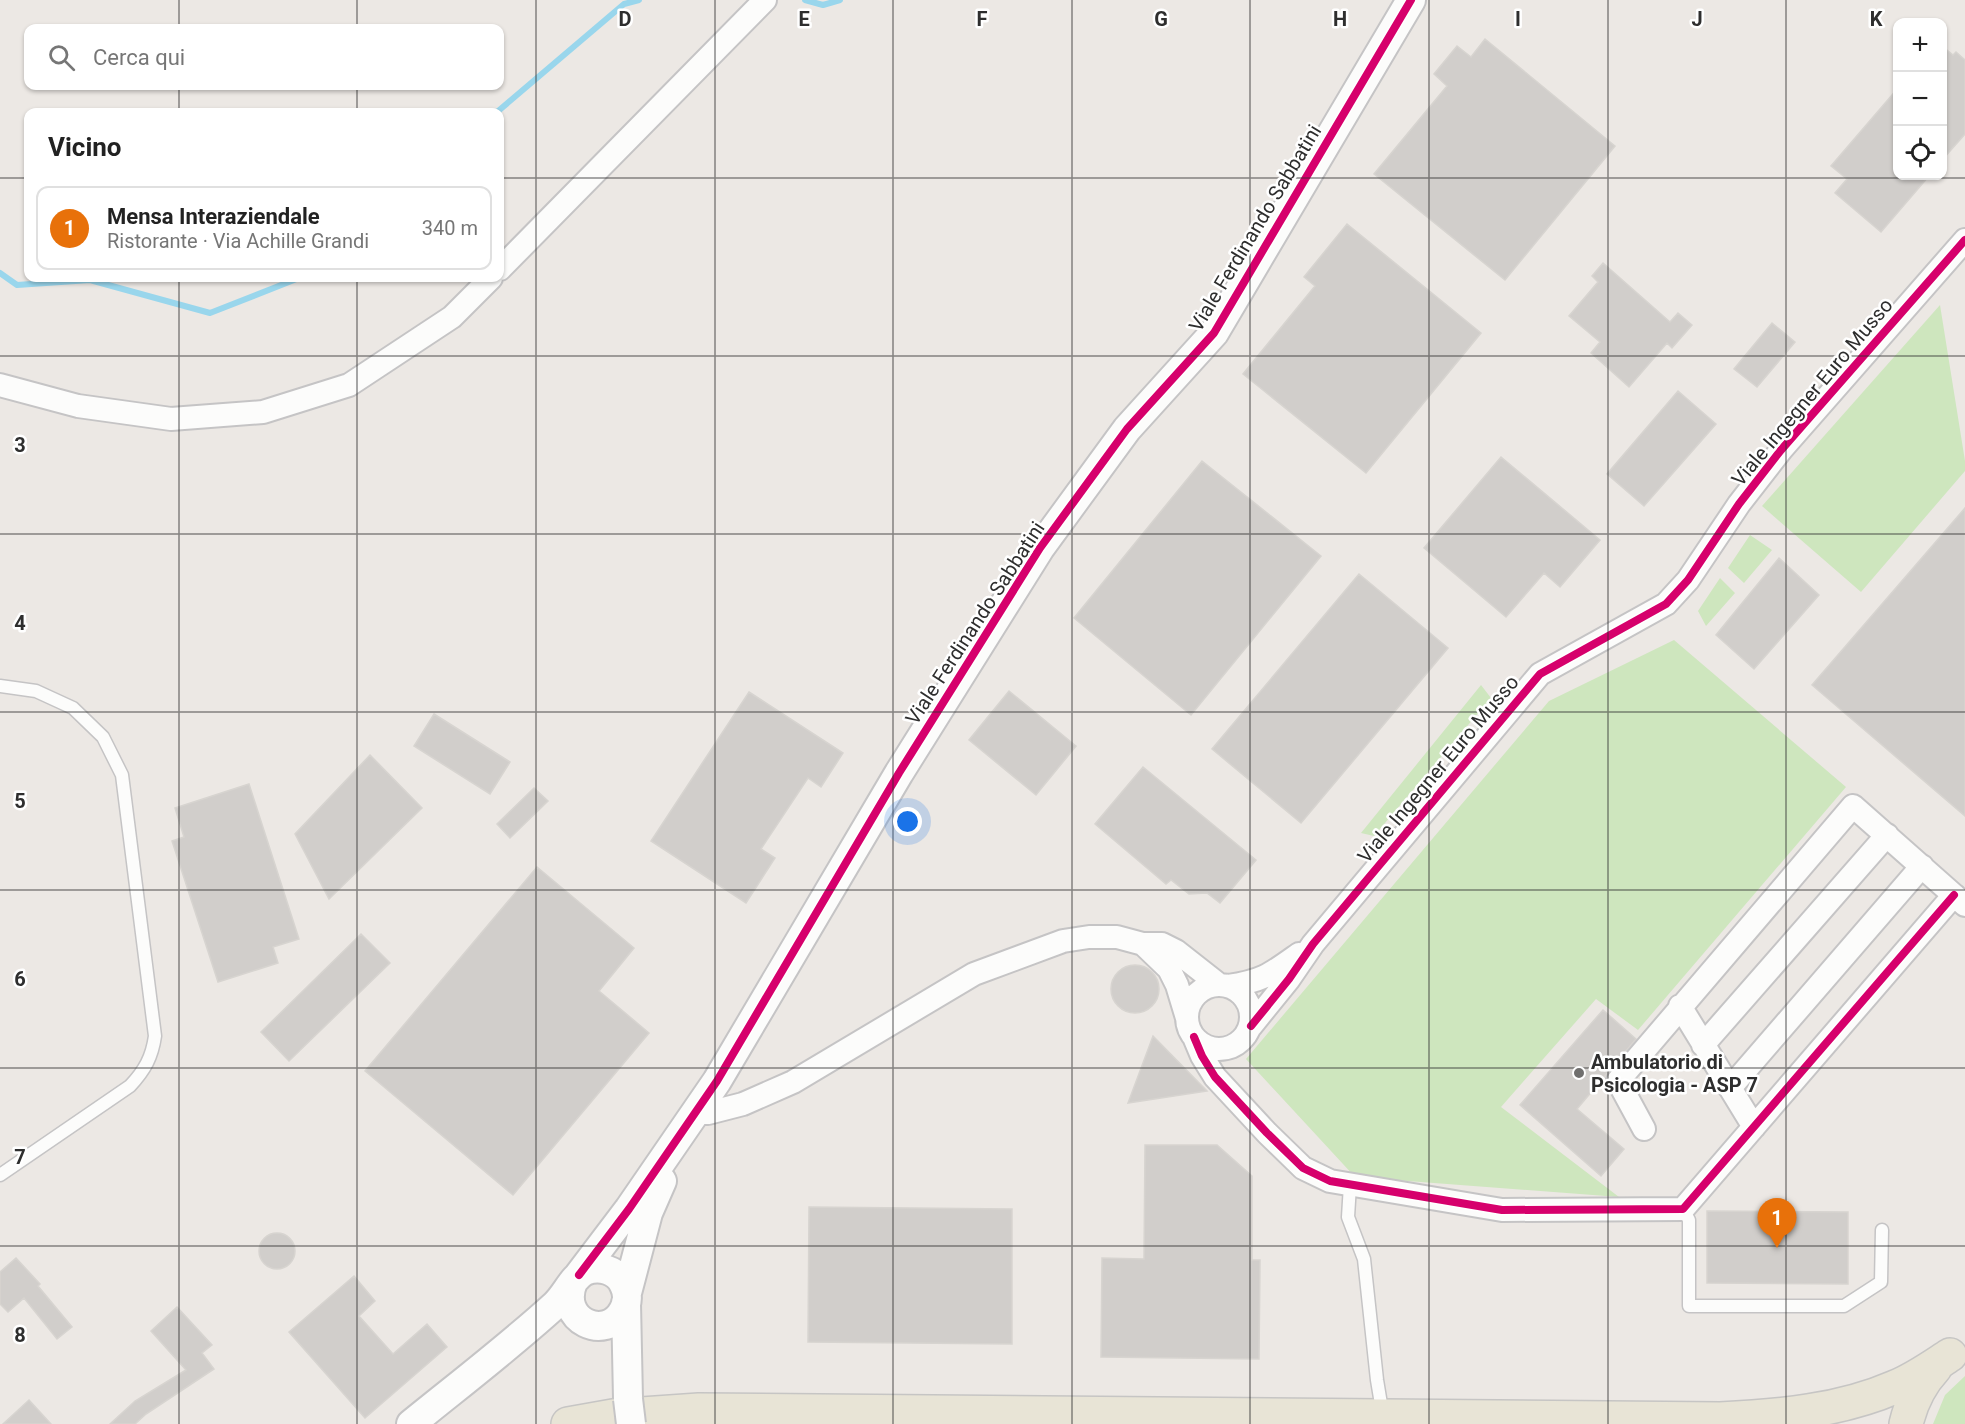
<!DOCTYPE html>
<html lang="it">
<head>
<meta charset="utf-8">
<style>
  :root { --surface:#fff; --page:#f6f6f6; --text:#222; --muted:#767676; --line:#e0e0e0; --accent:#0f766e }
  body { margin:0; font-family:Roboto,sans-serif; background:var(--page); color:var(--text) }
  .controls { position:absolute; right:18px; top:18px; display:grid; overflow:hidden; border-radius:12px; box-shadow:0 2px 4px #0004 }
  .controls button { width:54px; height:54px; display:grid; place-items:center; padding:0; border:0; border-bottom:2px solid var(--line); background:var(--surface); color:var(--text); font:30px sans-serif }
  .you { position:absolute; left:908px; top:822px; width:21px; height:21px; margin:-15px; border:4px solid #fff; border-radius:50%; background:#1a73e8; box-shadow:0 0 0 9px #1a73e833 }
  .badge { display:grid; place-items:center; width:39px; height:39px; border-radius:50%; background:var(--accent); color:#fff; font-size:20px; font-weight:700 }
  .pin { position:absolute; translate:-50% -50px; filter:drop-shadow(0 2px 3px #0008) }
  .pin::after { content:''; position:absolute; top:32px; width:21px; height:18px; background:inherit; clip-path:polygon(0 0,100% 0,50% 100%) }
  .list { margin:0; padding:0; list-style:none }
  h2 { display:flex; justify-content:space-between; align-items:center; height:78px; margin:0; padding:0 24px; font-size:26px }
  h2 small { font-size:20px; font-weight:400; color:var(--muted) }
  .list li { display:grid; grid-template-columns:39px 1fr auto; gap:18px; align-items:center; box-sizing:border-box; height:84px; margin:0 12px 12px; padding:0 12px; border:2px solid var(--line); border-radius:12px }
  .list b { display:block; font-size:22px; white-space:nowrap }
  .list p { margin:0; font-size:20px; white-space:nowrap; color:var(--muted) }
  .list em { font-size:20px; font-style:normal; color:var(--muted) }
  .icon { flex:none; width:33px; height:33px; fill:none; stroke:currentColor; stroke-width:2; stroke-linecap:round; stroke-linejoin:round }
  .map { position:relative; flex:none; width:1965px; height:1424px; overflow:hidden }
  .search { position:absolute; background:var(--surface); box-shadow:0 2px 4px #0004; left:24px; top:24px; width:480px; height:66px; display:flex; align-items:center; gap:15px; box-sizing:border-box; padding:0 21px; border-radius:12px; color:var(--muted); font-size:22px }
  .panel { position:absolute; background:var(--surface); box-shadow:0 2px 4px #0004; left:24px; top:108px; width:480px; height:174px; border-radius:12px }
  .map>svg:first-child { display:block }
  .green { fill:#cee6be }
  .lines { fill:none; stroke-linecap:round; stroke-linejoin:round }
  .stream { stroke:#99d6ec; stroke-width:6 }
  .building { fill:#d1cecb; stroke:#d7d4d0; stroke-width:1.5 }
  .service-casing { stroke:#c5c4c5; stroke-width:15 }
  .minor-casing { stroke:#c5c4c5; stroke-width:26 }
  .tertiary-casing { stroke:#c5c4c5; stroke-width:32 }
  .primary-casing { stroke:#c6c5c4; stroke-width:36 }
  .service { stroke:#fcfcfb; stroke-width:12 }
  .minor { stroke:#fcfcfb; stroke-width:22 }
  .tertiary { stroke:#fcfcfb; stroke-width:28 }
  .primary { stroke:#e8e4d6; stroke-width:33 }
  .tertiary-bridge-casing { stroke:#c5c4c5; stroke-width:32; stroke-linecap:butt }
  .tertiary-bridge { stroke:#fcfcfb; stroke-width:28 }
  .cycleway-casing { stroke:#fff; stroke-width:11 }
  .cycleway { stroke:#d6006c; stroke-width:8 }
  .grid { fill:none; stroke:#2e2e2e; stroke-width:1.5; stroke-opacity:0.55 }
  .poi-dot { fill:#706f6e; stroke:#fff; stroke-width:2 }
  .labels { text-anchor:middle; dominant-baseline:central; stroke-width:5; stroke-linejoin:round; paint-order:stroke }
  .street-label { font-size:20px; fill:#2e2e2e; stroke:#fff }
  .poi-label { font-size:20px; font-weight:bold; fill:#2e2e2e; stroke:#fff; text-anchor:start }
  .grid-label { font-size:20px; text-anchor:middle; font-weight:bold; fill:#2e2e2e; stroke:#fff; stroke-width:5; stroke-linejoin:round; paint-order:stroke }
</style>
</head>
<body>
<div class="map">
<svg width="1965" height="1424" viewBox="0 0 1965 1424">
  <rect width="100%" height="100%" fill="#ece8e4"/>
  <!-- green -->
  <path class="green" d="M 1940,305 L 1965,461 L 1965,471 L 1861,592 L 1762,506 Z
    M 1750,535 L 1772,550 L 1744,583 L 1728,568 Z
    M 1720,578 L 1735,593 L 1706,626 L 1698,611 Z
    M 1674,640 L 1846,787 L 1638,1030 L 1596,999 L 1501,1107 L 1619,1197 L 1355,1177 L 1246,1059 L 1549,701 Z
    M 1481,685 L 1491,698 L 1374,836 L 1361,833 Z
    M 1965,1376 L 1965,1424 L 1933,1424 L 1945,1395 Z"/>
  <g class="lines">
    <!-- stream -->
    <path class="stream" d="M 805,0 L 823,5 L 840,0
      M 497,112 L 624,4 L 639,0
      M 0,273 L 17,285 L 90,280 L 210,313 L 299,278"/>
  </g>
  <!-- building -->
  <path class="building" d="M 1485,39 L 1615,146 L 1505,280 L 1374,174 L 1447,86 L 1434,74 L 1457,46 L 1471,57 Z
    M 1942,46 L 1953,55 L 1956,52 L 1965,60 L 1965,134 L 1942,160 Z
    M 1898,88 L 1898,176 L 1929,176 L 1881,232 L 1835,193 L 1847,179 L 1831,166 Z
    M 1347,224 L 1481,333 L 1366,473 L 1243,374 L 1315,286 L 1304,277 Z
    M 1603,263 L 1670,322 L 1678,313 L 1692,325 L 1672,348 L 1667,343 L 1629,387 L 1591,353 L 1600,342 L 1569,316 L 1598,282 L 1592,276 Z
    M 1772,323 L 1795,342 L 1757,387 L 1734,369 Z
    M 1678,391 L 1716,424 L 1644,506 L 1607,474 Z
    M 1501,457 L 1600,540 L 1560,587 L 1544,573 L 1506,617 L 1424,548 Z
    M 1202,461 L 1321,556 L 1191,715 L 1074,618 Z
    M 1965,508 L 1965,816 L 1812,685 Z
    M 1779,558 L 1819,595 L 1754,669 L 1716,635 Z
    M 1359,574 L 1448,648 L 1301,823 L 1212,749 Z
    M 1009,691 L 1076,746 L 1036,795 L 969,740 Z
    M 749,692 L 843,753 L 821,787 L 808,778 L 761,849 L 775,858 L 746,903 L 651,841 Z
    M 434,714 L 510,762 L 490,794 L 414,746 Z
    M 370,755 L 422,808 L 329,899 L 295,834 Z
    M 1143,767 L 1256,860 L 1220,903 L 1207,893 L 1189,894 L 1171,880 L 1166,884 L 1095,824 Z
    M 249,784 L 299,939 L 273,947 L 278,963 L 218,982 L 172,841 L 184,837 L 175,808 Z
    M 534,788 L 548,801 L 510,838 L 497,824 Z
    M 537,867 L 634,948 L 599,991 L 649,1033 L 513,1195 L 365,1071 Z
    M 361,934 L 390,963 L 289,1061 L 261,1032 Z
    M1111 989a24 24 0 1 1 48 0a24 24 0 1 1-48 0Z
    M 1603,1010 L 1636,1039 L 1577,1109 L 1624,1149 L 1601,1176 L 1520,1105 Z
    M 1153,1036 L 1207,1091 L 1128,1103 Z
    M 1145,1145 L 1217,1145 L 1252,1176 L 1252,1260 L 1260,1260 L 1259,1359 L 1101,1357 L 1102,1258 L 1144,1259 Z
    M 809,1207 L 1012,1209 L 1012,1344 L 808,1342 Z
    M 1707,1211 L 1848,1212 L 1848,1284 L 1707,1283 Z
    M259 1251a18 18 0 1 1 36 0a18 18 0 1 1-36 0Z
    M 16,1258 L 40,1284 L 38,1286 L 72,1327 L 57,1339 L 24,1298 L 8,1312 L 0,1304 L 0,1272 Z
    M 354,1276 L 375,1301 L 359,1316 L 393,1354 L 427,1324 L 447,1347 L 365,1418 L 289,1332 Z
    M 177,1307 L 212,1345 L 202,1353 L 214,1369 L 146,1414 L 135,1424 L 110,1424 L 135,1401 L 186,1370 L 151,1331 Z
    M 29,1400 L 51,1424 L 3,1424 Z"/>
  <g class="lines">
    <defs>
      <path id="service" d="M 0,686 L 36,691 L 73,708 L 103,737 L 122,775 L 155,1036 C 152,1057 145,1070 130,1086 L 0,1175
        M 1350,1185 L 1348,1217 L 1364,1259 L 1377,1380 L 1383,1416
        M 1683,1209 L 1689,1220 L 1689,1306 L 1844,1306 L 1881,1282 L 1882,1230"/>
      <path id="minor" d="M 500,269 L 765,0
        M 0,385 L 78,406 L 171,419 L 263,412 L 349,385 L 452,317 L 491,278
        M 1143,944 L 1169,969 L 1177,985 L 1187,1018
        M1187 1017a32 32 0 1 1 64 0a32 32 0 1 1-64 0Z
        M 1228,986 C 1263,981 1271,974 1299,954
        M 1680,1006 L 1754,1127
        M 1251,1026 L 1289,979 L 1313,944 L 1540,674 L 1666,604 L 1688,580 L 1739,504 L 1781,450 L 1965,240
        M 1194,1037 L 1202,1056 L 1215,1077 L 1267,1133 L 1303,1168 L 1330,1181 L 1502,1210 L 1683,1209 L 1954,895
        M 1703,1045 L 1887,835
        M 1730,1088 L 1922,866
        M 694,1113 L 708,1113 L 743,1104 L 793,1082 L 974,974 L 1063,941 L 1089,937 L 1117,937 L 1143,944 L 1162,944 L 1176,951 L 1218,984
        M 1644,1129 L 1618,1081 L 1853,806 L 1965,905"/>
      <path id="tertiary" d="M 579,1275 L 629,1209 L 717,1081 L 899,773 L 1040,548 L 1127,429 L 1214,333 L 1411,0
        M 627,1293 L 648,1213 L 662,1181
        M 626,1303 L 628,1399
        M 411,1424 C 459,1385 509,1347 555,1305 C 566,1295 572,1278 585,1271 C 599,1265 618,1270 624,1285 C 628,1293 628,1303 623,1311 C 606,1342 557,1321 573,1282"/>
      <path id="primary" d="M 568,1424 L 613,1416 L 699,1410 L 1720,1419 C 1779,1416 1840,1411 1895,1387 C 1915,1379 1933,1366 1950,1355
        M 1906,1424 C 1911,1403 1920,1384 1935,1368"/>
    </defs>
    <!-- service casing -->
    <use href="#service" class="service-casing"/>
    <!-- minor casing -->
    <use href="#minor" class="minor-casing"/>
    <!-- tertiary casing -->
    <use href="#tertiary" class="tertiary-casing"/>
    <!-- primary casing -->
    <use href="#primary" class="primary-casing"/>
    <!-- service -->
    <use href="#service" class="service"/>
    <!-- minor -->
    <use href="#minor" class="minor"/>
    <!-- tertiary -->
    <use href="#tertiary" class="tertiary"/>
    <!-- primary -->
    <use href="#primary" class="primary"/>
    <defs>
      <path id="tertiary-bridge" d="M 628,1399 L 631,1424"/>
    </defs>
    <!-- tertiary-bridge casing -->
    <use href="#tertiary-bridge" class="tertiary-bridge-casing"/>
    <!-- tertiary-bridge -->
    <use href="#tertiary-bridge" class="tertiary-bridge"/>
    <defs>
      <path id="cycleway" d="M 1251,1026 L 1289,979 L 1313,944 L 1540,674 L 1666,604 L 1688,580 L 1739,504 L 1781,450 L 1965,240
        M 1194,1037 L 1202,1056 L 1215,1077 L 1267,1133 L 1303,1168 L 1330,1181 L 1502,1210 L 1683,1209 L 1954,895
        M 579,1275 L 629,1209 L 717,1081 L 899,773 L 1040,548 L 1127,429 L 1214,333 L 1411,0"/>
    </defs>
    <!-- cycleway casing -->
    <use href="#cycleway" class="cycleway-casing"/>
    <!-- cycleway -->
    <use href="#cycleway" class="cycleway"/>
  </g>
  <!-- grid -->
  <path class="grid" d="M 179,0 L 179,28M 357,0 L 357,28M 536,0 L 536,1424M 715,0 L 715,1424M 893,0 L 893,1424M 1072,0 L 1072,1424M 1250,0 L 1250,1424M 1429,0 L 1429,1424M 1608,0 L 1608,1424M 1786,0 L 1786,1424M 179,86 L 179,112M 357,86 L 357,112M 0,178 L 28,178M 500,178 L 1965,178M 179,278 L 179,1424M 357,278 L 357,1424M 0,356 L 1965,356M 0,534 L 1965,534M 0,712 L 1965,712M 0,890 L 1965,890M 0,1068 L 1965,1068M 0,1246 L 1965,1246"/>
  <!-- markers -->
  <circle class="poi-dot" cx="1579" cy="1073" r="6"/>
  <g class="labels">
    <!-- street labels -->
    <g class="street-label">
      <text transform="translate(1255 228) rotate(-59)">Viale Ferdinando Sabbatini</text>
      <text transform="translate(1812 392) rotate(-50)">Viale Ingegner Euro Musso</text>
      <text transform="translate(975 623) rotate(-57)">Viale Ferdinando Sabbatini</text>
      <text transform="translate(1438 769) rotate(-50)">Viale Ingegner Euro Musso</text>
    </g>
    <!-- poi labels -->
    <g class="poi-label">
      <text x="1591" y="1062">Ambulatorio di<tspan x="1591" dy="23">Psicologia - ASP 7</tspan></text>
    </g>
  </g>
  <g class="grid-label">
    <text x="625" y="26">D</text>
    <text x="804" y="26">E</text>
    <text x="982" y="26">F</text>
    <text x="1161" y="26">G</text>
    <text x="1340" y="26">H</text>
    <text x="1518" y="26">I</text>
    <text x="1697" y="26">J</text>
    <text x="1876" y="26">K</text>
    <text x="20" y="452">3</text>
    <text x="20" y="630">4</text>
    <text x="20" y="808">5</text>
    <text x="20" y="986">6</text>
    <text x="20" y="1164">7</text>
    <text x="20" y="1342">8</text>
  </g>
</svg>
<div class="controls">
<button>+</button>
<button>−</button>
<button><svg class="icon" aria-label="locate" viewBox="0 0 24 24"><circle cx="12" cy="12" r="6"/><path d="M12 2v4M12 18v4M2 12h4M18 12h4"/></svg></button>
</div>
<div class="you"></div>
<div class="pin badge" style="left:1777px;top:1248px;background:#e8710a">1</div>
<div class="search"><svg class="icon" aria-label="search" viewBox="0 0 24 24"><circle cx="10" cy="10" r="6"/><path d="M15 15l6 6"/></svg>Cerca qui</div>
<section class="panel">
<h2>Vicino<small></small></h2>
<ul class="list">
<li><span class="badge" style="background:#e8710a">1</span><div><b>Mensa Interaziendale</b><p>Ristorante · Via Achille Grandi</p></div><em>340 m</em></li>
</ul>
</section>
</div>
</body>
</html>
